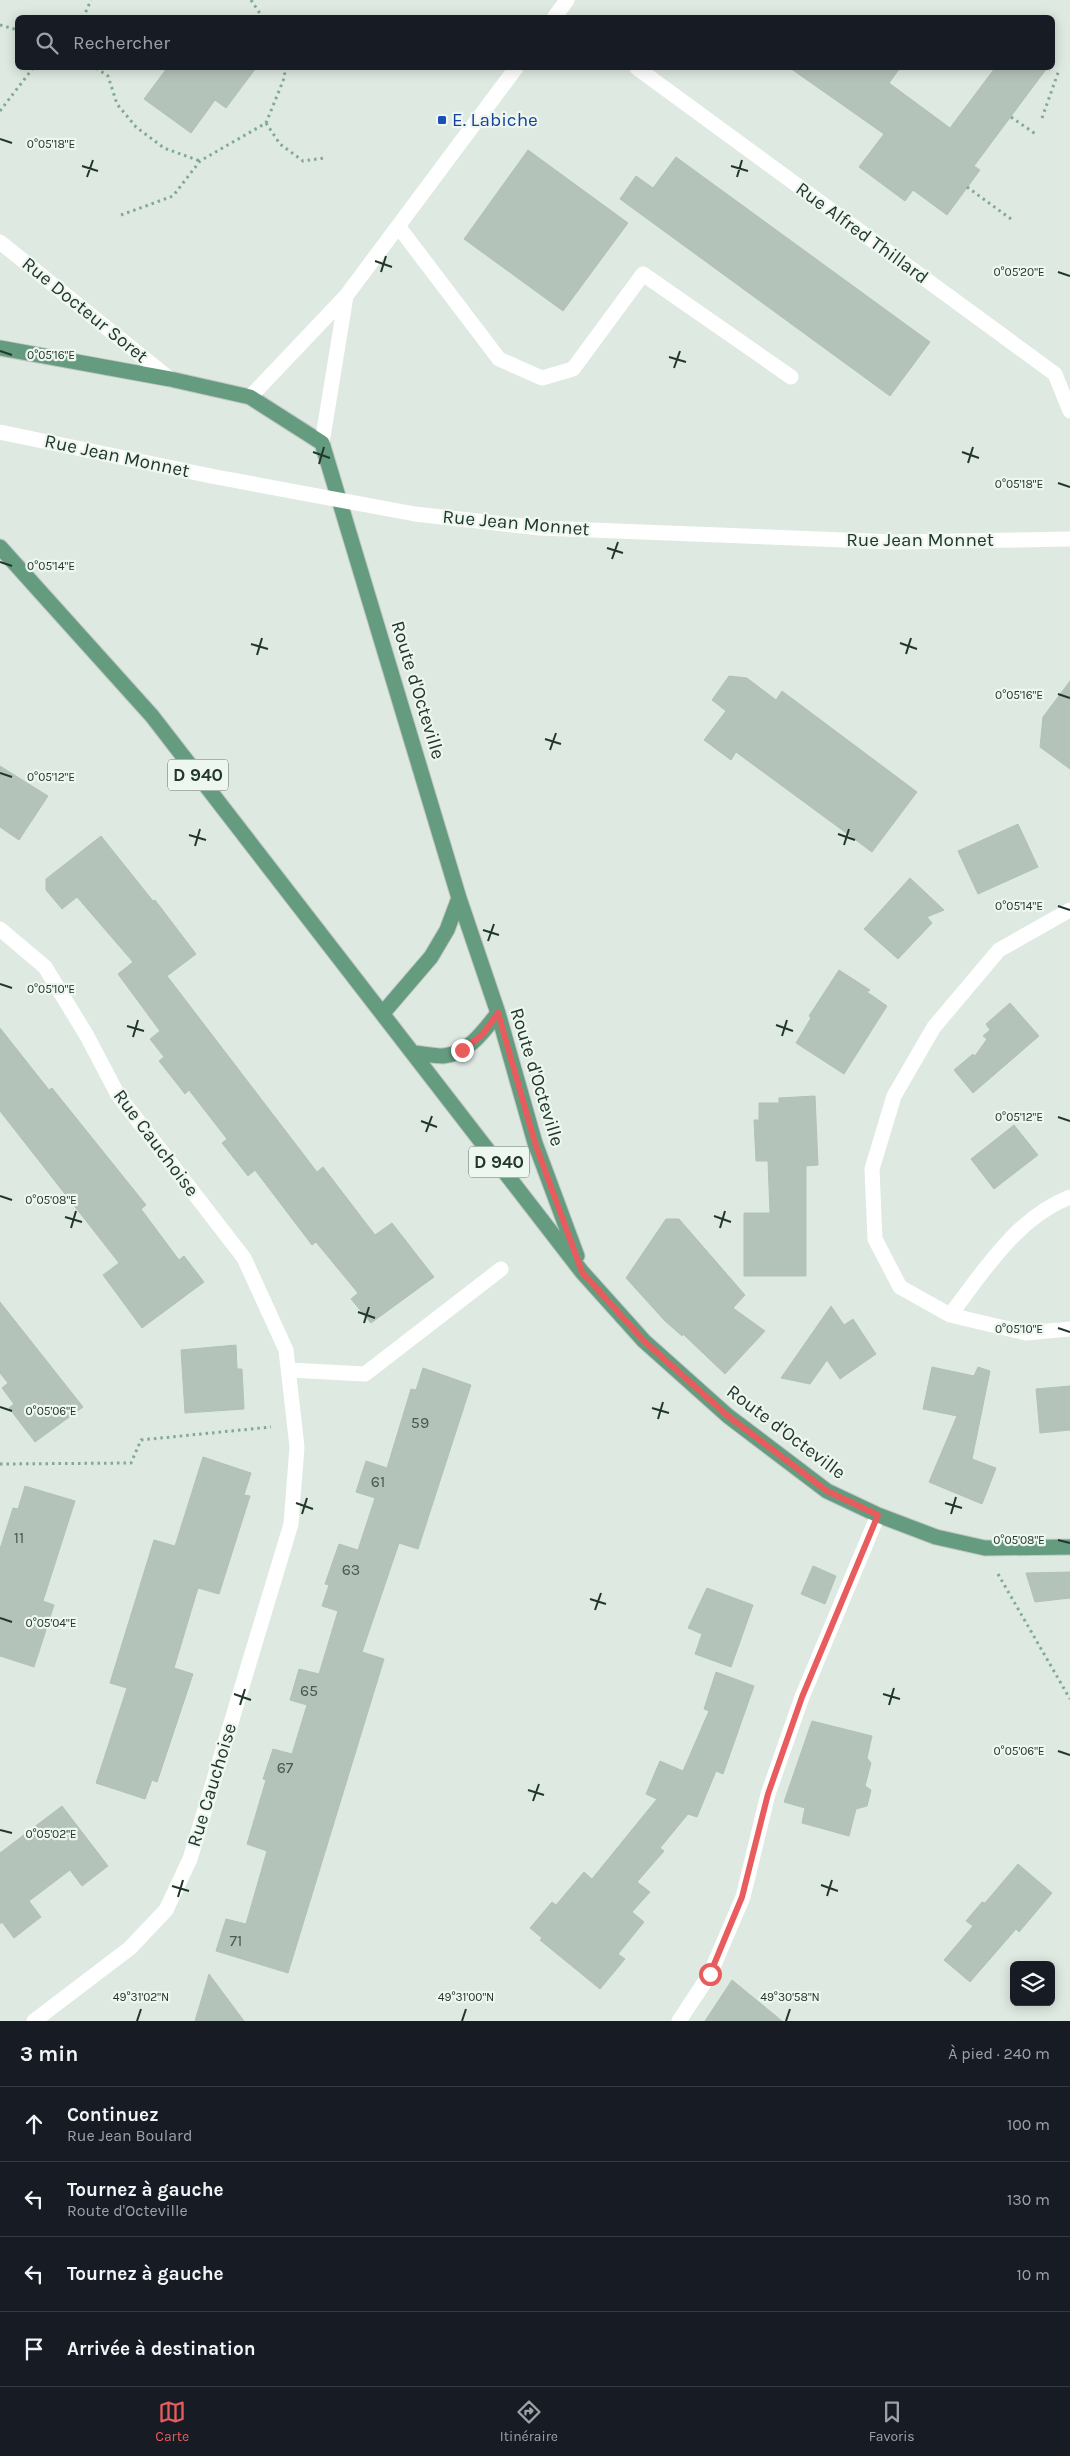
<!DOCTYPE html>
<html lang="fr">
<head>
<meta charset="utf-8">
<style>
  :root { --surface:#171b24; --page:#242831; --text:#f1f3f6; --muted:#9ea1a6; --line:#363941; --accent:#e95c5d }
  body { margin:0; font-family:Karla,sans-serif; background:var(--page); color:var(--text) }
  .controls { position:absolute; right:15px; bottom:15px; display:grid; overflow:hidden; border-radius:8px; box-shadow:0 2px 12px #0003 }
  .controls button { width:45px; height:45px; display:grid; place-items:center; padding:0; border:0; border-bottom:1px solid var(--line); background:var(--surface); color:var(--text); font:25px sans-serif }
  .stop { position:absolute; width:15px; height:15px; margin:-11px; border:4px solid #e95c5d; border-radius:50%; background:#fff }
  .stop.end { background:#e95c5d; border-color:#fff; box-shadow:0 1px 5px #0008 }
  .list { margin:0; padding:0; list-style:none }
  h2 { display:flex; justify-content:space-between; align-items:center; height:65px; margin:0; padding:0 20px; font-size:21px }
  h2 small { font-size:16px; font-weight:400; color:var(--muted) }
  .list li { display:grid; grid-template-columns:32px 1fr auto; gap:15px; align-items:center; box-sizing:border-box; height:75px; padding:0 20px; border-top:1px solid var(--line) }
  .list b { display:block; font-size:19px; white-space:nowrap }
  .list p { margin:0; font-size:16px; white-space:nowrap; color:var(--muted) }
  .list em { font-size:16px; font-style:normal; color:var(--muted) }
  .icon { flex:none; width:28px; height:28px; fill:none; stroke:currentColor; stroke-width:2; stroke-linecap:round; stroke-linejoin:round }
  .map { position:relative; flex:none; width:1070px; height:2021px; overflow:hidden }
  .search { position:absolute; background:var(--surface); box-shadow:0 2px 12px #0003; left:15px; right:15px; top:15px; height:55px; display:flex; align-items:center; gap:12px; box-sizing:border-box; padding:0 18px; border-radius:8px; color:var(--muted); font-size:19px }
  .sheet { height:365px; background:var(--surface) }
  nav { display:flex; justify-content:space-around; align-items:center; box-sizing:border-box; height:70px; border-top:1px solid var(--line); background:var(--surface); font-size:14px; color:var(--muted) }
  nav a { display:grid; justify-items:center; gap:2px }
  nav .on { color:var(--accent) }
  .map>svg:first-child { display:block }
  .building { fill:#b4c3ba; stroke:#b1c2b7 }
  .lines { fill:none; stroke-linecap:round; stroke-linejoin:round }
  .major-casing { stroke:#c1c7c4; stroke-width:17 }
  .path { stroke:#80ab92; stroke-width:3; stroke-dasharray:2.5 4; stroke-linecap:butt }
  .minor { stroke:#fff; stroke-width:15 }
  .major { stroke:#659c80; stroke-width:15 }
  .minor-bridge { stroke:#fff; stroke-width:15 }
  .route { stroke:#e95c5d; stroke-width:6 }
  .ticks { fill:none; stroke:#21372b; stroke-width:2 }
  .transit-dot { fill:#1a4fb4; stroke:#eef6f0; stroke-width:2 }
  .labels { text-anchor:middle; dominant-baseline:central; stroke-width:4.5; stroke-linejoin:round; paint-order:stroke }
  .number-label { font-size:16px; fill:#465a4f }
  .shield { fill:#eef6f0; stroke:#5e7066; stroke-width:1 }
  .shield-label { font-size:18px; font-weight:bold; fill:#21372b }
  .transit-label { font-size:19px; fill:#164399; stroke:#eef6f0; text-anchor:start }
  .street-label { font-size:19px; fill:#21372b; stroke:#eef6f0 }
  .ticks-label { font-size:12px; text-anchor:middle; fill:#21372b; stroke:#eef6f0; stroke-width:4.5; stroke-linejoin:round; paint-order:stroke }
</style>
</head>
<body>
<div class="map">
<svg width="1070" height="2021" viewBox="0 0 1070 2021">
  <rect width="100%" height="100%" fill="#dee9e1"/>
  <!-- building -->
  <path class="building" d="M 167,68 L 256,68 L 226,108 L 215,100 L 191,133 L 144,99 Z
    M 790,68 L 900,68 L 889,83 L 950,128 L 995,68 L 1047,68 L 974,166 L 980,170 L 947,215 L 913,190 L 905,201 L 859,167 L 884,134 Z
    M 528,150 L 628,223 L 563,311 L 464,239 Z
    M 676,157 L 930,342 L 890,396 L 620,199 L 636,176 L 653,188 Z
    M 729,676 L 747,678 L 776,700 L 782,691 L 917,792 L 872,852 L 736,752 L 731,760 L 704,740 L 726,711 L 712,700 Z
    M 1070,681 L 1070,769 L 1040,747 L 1043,717 Z
    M 0,766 L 48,796 L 19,840 L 0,827 Z
    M 1018,824 L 1038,867 L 978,894 L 958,851 Z
    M 101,836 L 153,901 L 155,900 L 196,954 L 167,976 L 317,1172 L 323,1167 L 375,1235 L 392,1223 L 434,1277 L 371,1323 L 351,1299 L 358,1293 L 316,1242 L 312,1245 L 255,1170 L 248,1176 L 222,1143 L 227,1139 L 189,1090 L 185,1094 L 159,1061 L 164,1057 L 150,1039 L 160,1031 L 118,974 L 133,962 L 77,897 L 62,909 L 46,890 L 46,879 Z
    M 910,878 L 944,910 L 927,917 L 932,923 L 898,959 L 864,929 Z
    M 839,970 L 870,990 L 867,992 L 887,1006 L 844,1074 L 796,1043 L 811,1018 L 809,1016 Z
    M 1010,1003 L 1039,1036 L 973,1093 L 954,1070 L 973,1054 L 975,1056 L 987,1039 L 983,1036 L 990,1030 L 986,1024 Z
    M 0,1028 L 49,1090 L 52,1088 L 146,1205 L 141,1209 L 179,1260 L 184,1256 L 204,1282 L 142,1328 L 103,1275 L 119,1263 L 0,1111 Z
    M 815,1096 L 818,1165 L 806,1166 L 806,1276 L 744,1276 L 744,1213 L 770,1213 L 768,1161 L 756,1161 L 754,1120 L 759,1120 L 759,1103 L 779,1103 L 779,1098 Z
    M 1014,1125 L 1038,1155 L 994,1189 L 971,1159 Z
    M 666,1219 L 679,1219 L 745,1295 L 733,1308 L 765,1331 L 725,1374 L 683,1334 L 682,1336 L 665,1321 L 626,1278 Z
    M 0,1302 L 83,1407 L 35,1442 L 9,1408 L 14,1404 L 2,1388 L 8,1383 L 0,1373 Z
    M 831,1306 L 844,1325 L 853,1319 L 876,1354 L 840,1379 L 827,1360 L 810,1384 L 781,1378 Z
    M 236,1345 L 237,1369 L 242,1369 L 244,1409 L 185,1413 L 181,1350 Z
    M 932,1367 L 974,1376 L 978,1367 L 990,1371 L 972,1459 L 996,1468 L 982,1504 L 929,1482 L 957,1416 L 923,1409 Z
    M 423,1368 L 471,1385 L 418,1549 L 399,1543 L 362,1652 L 384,1659 L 288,1973 L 216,1951 L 226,1919 L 246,1924 L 267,1851 L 247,1844 L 266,1780 L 263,1779 L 273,1749 L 292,1754 L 307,1705 L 290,1700 L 299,1669 L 319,1674 L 338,1611 L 322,1606 L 329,1585 L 325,1584 L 339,1544 L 358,1550 L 375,1498 L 356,1492 L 366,1461 L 387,1468 L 411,1389 L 416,1390 Z
    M 1070,1386 L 1070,1430 L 1040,1433 L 1036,1389 Z
    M 203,1457 L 251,1473 L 244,1495 L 250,1496 L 219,1594 L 198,1588 L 174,1668 L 193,1674 L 157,1782 L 152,1780 L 145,1799 L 96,1783 L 127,1688 L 110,1683 L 154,1540 L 175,1546 Z
    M 25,1486 L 75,1501 L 43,1601 L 54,1605 L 34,1667 L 0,1656 L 0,1549 L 13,1508 L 18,1509 Z
    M 813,1566 L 836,1576 L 825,1604 L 801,1594 Z
    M 1070,1572 L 1070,1598 L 1035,1602 L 1026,1573 Z
    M 707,1588 L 753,1605 L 731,1667 L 695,1654 L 702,1634 L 688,1628 Z
    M 716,1672 L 754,1686 L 723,1774 L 716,1771 L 697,1817 L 688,1814 L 660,1848 L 664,1851 L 637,1882 L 650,1892 L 632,1912 L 644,1922 L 618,1954 L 625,1959 L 600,1989 L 540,1940 L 542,1938 L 530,1928 L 552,1902 L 556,1905 L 584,1872 L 592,1879 L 657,1799 L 646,1794 L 660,1761 L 683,1771 L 709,1711 L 704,1709 Z
    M 812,1721 L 872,1736 L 867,1758 L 871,1763 L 865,1786 L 871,1790 L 867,1806 L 856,1809 L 849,1836 L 802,1823 L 805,1808 L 784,1802 Z
    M 62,1806 L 108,1866 L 82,1886 L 70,1870 L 29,1901 L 41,1917 L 14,1938 L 2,1922 L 0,1924 L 0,1853 Z
    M 1018,1864 L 1052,1893 L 1019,1932 L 1016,1929 L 970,1982 L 944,1960 L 973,1926 L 966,1921 L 982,1902 L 985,1903 Z
    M 209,1974 L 244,2021 L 195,2021 Z
    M 732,1980 L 782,2021 L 705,2021 Z"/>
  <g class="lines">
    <defs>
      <path id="major" d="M 0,348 L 170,379 L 250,397 L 322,443 L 459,898 L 498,1013 L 535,1143 L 577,1256
        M 0,547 L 152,716 L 582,1272 L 644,1341 L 728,1416 L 827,1491 L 878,1515 L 936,1537 L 985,1548 L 1070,1547
        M 383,1013 L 431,957 L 447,930 L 459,898
        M 415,1053 C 424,1054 434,1056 443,1056 C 468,1054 484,1031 498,1013"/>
    </defs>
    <!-- major casing -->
    <use href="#major" class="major-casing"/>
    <!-- path -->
    <path class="path" d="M 251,0 L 263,18
      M 83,18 L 91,0
      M 0,25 L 18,30
      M 96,68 L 108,76 L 117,104 L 136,127 L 164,148 L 200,161
      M 0,111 L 33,68
      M 1011,117 L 1037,135
      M 1042,118 L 1059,70
      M 266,123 L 280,144 L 303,161 L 324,158
      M 967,187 L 1011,219
      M 121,215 L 173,196 L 200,161 L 266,123 L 285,76 L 284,68
      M 0,1464 L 131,1463 L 141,1440 L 271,1427
      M 998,1574 L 1070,1699"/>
    <!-- minor -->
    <path class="minor" d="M 554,18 L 567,0
      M 637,68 L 1055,374 L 1070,411
      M 398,226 L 499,359 L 542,378 L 573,369 L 643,274 L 791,377
      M 0,242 L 170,379
      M 250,397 L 346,296 L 516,68
      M 0,432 L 211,476
      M 322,443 L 346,296
      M 415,514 L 540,528 L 894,542 L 1070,539
      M 1070,910 L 999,950 L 934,1027 L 894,1096 L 872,1169 L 875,1239 L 900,1287 L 950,1315 L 1026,1333 L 1070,1329
      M 0,929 L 45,967 L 87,1036 L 118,1095 L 244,1258 L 286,1350 L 297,1447 L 291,1524 L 190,1859 L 166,1910 L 130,1948 L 34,2021
      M 950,1315 C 984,1271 1016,1218 1070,1197
      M 289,1370 L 365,1374 L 501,1269
      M 679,2021 L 710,1974 L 743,1897 L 768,1794 L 802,1697 L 878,1515"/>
    <!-- major -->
    <use href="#major" class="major"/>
    <!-- minor-bridge -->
    <path class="minor-bridge" d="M 211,476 L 415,514"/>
  </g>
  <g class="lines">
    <!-- route -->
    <path class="route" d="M 462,1050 L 482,1035 L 498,1013 L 535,1143 L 582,1272 L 644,1341 L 728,1416 L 827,1491 L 878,1515 L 802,1697 L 768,1794 L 742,1897 L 710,1974"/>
  </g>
  <!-- ticks -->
  <path class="ticks" d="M 0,139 L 12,143M 82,166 L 98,171M 731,166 L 748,171M 87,177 L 93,160M 737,177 L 742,160M 375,261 L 392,267M 381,272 L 386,256M 1058,272 L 1070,276M 0,351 L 12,355M 669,357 L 686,362M 674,368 L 680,351M 313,452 L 330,458M 962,452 L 979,458M 968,463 L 973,447M 319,464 L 324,447M 1058,483 L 1070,487M 607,548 L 623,553M 612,559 L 618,542M 0,562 L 12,566M 900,643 L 917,649M 251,644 L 268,649M 906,654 L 911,638M 257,655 L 262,638M 1058,694 L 1070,698M 545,739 L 561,744M 550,750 L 556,733M 0,773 L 12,777M 838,834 L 855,840M 189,835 L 206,840M 844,845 L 849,829M 195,846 L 200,829M 1058,906 L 1070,910M 483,930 L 499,935M 488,941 L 494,924M 0,984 L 12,988M 776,1025 L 793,1031M 127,1026 L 144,1031M 782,1036 L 787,1020M 133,1037 L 138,1020M 1058,1117 L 1070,1121M 421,1121 L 437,1127M 426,1132 L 432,1116M 0,1196 L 12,1200M 714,1216 L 731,1222M 65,1217 L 82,1222M 71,1228 L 76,1211M 720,1228 L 725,1211M 358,1312 L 375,1318M 364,1323 L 369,1307M 1058,1328 L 1070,1332M 0,1407 L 12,1411M 652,1408 L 669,1413M 658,1419 L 663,1402M 296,1503 L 313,1509M 945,1503 L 962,1508M 302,1514 L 307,1498M 951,1514 L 956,1497M 1058,1540 L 1070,1543M 590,1599 L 606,1604M 595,1610 L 601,1593M 0,1618 L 12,1622M 234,1694 L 251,1700M 883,1694 L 900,1699M 240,1705 L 245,1689M 889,1705 L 894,1688M 1058,1751 L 1070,1755M 528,1790 L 544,1795M 533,1801 L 539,1784M 0,1830 L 12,1833M 821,1885 L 838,1891M 172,1886 L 189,1891M 827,1896 L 832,1880M 178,1897 L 183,1880M 137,2021 L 141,2009M 462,2021 L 466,2009M 786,2021 L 790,2009"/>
  <!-- markers -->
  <rect class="transit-dot" x="437" y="115" width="10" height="10" rx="2.5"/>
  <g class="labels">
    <!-- number labels -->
    <g class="number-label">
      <text x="420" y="1422">59</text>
      <text x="378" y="1481">61</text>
      <text x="19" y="1537">11</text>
      <text x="351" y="1569">63</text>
      <text x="309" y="1690">65</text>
      <text x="285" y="1767">67</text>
      <text x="236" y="1940">71</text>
    </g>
    <!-- shield labels -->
    <g class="shield">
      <rect x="168" y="759.5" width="60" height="31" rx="4"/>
      <rect x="469" y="1146.5" width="60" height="31" rx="4"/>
    </g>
    <g class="shield-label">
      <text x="198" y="775">D 940</text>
      <text x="499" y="1162">D 940</text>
    </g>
    <!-- transit labels -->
    <g class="transit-label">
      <text x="452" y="120">E. Labiche</text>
    </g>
    <!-- street labels -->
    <g class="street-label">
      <text transform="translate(862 233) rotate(36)">Rue Alfred Thillard</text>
      <text transform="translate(85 310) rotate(39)">Rue Docteur Soret</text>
      <text transform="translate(117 456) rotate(12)">Rue Jean Monnet</text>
      <text transform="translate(516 523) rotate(5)">Rue Jean Monnet</text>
      <text x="920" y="540">Rue Jean Monnet</text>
      <text transform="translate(418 690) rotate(73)">Route d'Octeville</text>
      <text transform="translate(537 1077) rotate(73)">Route d'Octeville</text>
      <text transform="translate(156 1143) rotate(53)">Rue Cauchoise</text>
      <text transform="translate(786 1432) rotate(37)">Route d'Octeville</text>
      <text transform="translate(212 1785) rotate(-73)">Rue Cauchoise</text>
    </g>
  </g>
  <g class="ticks-label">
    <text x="51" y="148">0°05'18"E</text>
    <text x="1019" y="276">0°05'20"E</text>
    <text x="51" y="359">0°05'16"E</text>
    <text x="1019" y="488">0°05'18"E</text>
    <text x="51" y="570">0°05'14"E</text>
    <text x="1019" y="699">0°05'16"E</text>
    <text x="51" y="781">0°05'12"E</text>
    <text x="1019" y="910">0°05'14"E</text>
    <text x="51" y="993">0°05'10"E</text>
    <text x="1019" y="1121">0°05'12"E</text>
    <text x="51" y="1204">0°05'08"E</text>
    <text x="1019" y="1333">0°05'10"E</text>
    <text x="51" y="1415">0°05'06"E</text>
    <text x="1019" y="1544">0°05'08"E</text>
    <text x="51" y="1627">0°05'04"E</text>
    <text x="1019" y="1755">0°05'06"E</text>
    <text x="51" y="1838">0°05'02"E</text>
    <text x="141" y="2001">49°31'02"N</text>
    <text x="466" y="2001">49°31'00"N</text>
    <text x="790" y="2001">49°30'58"N</text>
  </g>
</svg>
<div class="controls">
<button><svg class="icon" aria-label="layers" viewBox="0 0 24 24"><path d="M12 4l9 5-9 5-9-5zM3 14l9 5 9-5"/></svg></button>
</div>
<div class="stop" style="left:710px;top:1974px"></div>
<div class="stop end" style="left:462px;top:1050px"></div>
<div class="search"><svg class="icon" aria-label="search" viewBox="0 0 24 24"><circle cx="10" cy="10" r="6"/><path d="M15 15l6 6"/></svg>Rechercher</div>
</div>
<section class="sheet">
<h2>3 min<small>À pied · 240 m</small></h2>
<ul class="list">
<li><svg class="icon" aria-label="ahead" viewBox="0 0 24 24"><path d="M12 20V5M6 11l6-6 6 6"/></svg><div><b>Continuez</b><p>Rue Jean Boulard</p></div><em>100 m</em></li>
<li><svg class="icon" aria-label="left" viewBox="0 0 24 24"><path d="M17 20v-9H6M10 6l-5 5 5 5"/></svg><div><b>Tournez à gauche</b><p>Route d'Octeville</p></div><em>130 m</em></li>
<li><svg class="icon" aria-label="left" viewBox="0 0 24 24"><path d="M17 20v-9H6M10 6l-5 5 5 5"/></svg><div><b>Tournez à gauche</b></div><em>10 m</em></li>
<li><svg class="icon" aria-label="arrive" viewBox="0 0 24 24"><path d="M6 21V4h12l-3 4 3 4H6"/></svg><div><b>Arrivée à destination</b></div></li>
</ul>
</section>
<nav>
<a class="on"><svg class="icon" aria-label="map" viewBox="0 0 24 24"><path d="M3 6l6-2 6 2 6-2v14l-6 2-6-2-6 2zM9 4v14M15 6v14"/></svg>Carte</a>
<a><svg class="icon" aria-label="directions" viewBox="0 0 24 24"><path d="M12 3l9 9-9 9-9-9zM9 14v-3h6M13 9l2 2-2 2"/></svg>Itinéraire</a>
<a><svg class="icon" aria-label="saved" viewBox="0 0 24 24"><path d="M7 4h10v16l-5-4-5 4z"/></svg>Favoris</a>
</nav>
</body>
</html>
